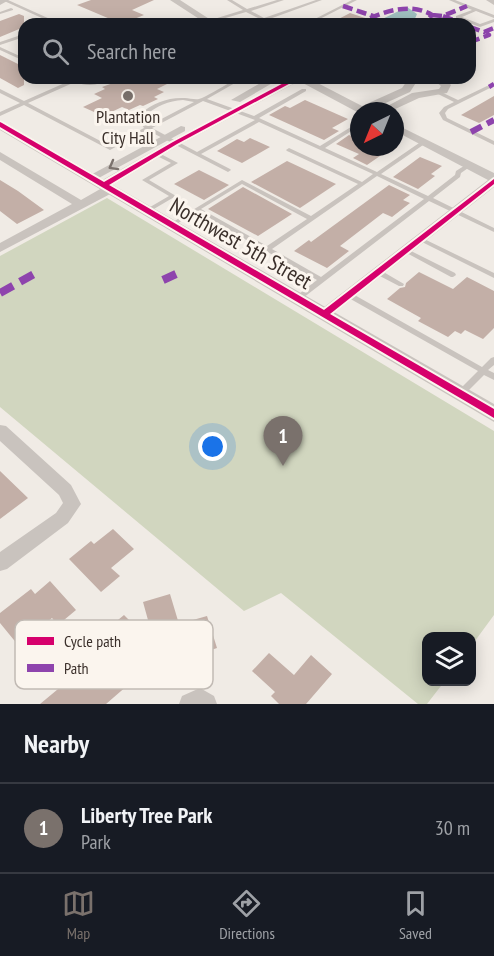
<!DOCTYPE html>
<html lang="en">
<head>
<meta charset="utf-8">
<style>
  :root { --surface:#171b24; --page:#20242c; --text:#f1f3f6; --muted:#9ea1a6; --line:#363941; --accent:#7a716c }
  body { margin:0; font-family:"PT Sans Narrow",sans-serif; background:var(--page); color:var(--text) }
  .controls { position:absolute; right:18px; bottom:18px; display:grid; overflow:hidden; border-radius:12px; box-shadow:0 3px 15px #0003 }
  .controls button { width:54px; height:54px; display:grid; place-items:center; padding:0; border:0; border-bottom:2px solid var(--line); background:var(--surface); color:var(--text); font:30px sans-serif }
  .compass { position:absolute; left:350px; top:102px; width:54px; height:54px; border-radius:50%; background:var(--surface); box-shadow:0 3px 15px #0003; rotate:223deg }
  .you { position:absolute; left:213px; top:447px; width:21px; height:21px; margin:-15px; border:4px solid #fff; border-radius:50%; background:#1a73e8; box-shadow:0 0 0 9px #1a73e833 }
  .badge { display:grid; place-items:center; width:39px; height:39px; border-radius:50%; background:var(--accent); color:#fff; font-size:20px; font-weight:700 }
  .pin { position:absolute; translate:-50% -50px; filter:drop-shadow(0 2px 3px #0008) }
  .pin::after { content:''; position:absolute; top:32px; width:21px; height:18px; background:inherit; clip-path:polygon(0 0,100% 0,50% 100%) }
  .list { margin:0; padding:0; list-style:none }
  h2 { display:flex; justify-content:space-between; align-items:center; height:78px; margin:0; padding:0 24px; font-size:26px }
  h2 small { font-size:20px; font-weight:400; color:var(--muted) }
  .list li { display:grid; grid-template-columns:39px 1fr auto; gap:18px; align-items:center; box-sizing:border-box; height:90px; padding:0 24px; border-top:2px solid var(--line) }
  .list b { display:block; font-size:22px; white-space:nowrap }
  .list p { margin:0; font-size:20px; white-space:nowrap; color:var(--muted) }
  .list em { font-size:20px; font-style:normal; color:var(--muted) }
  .icon { flex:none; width:33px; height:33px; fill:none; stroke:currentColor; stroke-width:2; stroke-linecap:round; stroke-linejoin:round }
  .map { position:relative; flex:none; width:494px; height:704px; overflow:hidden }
  .search { position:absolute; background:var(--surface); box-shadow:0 3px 15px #0003; left:18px; right:18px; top:18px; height:66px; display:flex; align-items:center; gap:15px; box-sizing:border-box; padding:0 21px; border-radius:18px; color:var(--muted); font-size:22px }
  .sheet { height:168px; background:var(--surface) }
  nav { display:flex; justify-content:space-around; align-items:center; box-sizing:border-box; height:84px; border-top:2px solid var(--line); background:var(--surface); font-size:16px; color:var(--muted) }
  nav a { display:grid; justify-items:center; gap:3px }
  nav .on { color:var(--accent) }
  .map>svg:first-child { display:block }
  .green { fill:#d1d6bf }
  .water { fill:#a1c2c1 }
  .building { fill:#c3afa7 }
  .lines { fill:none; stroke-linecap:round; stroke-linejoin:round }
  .service { fill:#c9c3be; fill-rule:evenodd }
  .minor { fill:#c9c3be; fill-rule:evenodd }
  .tertiary { fill:#c9c3be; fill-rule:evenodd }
  .quiet-far2 { stroke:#8e44ad; stroke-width:4.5; stroke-dasharray:10 4.5; stroke-linecap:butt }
  .quiet-far1 { stroke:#8e44ad; stroke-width:6; stroke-dasharray:12 6; stroke-linecap:butt }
  .quiet { stroke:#8e44ad; stroke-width:8; stroke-dasharray:15 8; stroke-linecap:butt }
  .cycleway-casing { stroke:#fbf5ee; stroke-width:4 }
  .cycleway { fill:#d6006c; fill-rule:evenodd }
  .oneway { stroke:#7b726d }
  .poi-dot { fill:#7a716c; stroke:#fbf5ee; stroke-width:2 }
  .labels { text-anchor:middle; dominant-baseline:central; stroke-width:6; stroke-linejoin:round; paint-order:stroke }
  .far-poi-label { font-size:18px; fill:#3b302b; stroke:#fbf5ee }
  .street-label { font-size:22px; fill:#3b302b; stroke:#fbf5ee }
  .key { fill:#fbf5ee; stroke:#c1bab4; stroke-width:1.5 }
  .key-label { font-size:16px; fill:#3b302b }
</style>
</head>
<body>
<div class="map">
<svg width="494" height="704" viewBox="0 0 494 704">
  <rect width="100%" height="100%" fill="#f0ebe5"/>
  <!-- green -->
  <path class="green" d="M 107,198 L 494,431 L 494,615 L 472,645 L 472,636 L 426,636 L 426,682 L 444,682 L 427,704 L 418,704 L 281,593 L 244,611 L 0,407 L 0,256 Z"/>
  <!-- water -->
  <path class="water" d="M 407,7 L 417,14 L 414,21 L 416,24 L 372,24 Z"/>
  <!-- building -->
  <path class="building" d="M 91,0 L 154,0 L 132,10 L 144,15 L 122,24 L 77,5 Z
    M 350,13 L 365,18 L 353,24 L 329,24 Z
    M 19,14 L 24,16 L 24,27 L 0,37 L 0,21 Z
    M 0,55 L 24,67 L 24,85 L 18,88 L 0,78 Z
    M 127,78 L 137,80 L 142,78 L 179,78 L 157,89 L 164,92 L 154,97 L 158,99 L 143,106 L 140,105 L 129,110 L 122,107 L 103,116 L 83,107 L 102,98 L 94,94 L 105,89 L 102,87 Z
    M 494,96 L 494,115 L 479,123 L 461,115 Z
    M 305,100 L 348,119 L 332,128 L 339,131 L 324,140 L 269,115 L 285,106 L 290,108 Z
    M 349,135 L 359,140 L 359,147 L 393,147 L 367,165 L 353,158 L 359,154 L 336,144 Z
    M 250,138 L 270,147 L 242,163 L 217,151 L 237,139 L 244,142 Z
    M 420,157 L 442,166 L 431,174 L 435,176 L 418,189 L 393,177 Z
    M 287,161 L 336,184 L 300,208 L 251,182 Z
    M 199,170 L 229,185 L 204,200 L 174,184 Z
    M 0,180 L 18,191 L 44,210 L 17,224 L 0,211 Z
    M 389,185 L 410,195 L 403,200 L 410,203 L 392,217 L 383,213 L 340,246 L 349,251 L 327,268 L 294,251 L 309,240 L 311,242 Z
    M 243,187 L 292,214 L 258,236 L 208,209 Z
    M 419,272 L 453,289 L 467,277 L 494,291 L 494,328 L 483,339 L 465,330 L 461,334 L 455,331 L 448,337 L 418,321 L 421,318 L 387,299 L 400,288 L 405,287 L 406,283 Z
    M 0,471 L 28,498 L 0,519 Z
    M 113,529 L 134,549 L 111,568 L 120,576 L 101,592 L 69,559 L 91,541 L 94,544 Z
    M 50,581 L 76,610 L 58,625 L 52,618 L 18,645 L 0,623 L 0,613 L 31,589 L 35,594 Z
    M 170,594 L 179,624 L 207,616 L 217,648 L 161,667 L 143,602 Z
    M 124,615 L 140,631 L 107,661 L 128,685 L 106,704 L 40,704 L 87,665 L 83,661 L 107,640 L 101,634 Z
    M 269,653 L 294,675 L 311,655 L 332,674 L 306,704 L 279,704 L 271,696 L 275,692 L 252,671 Z"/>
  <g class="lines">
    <!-- service -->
    <path class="service" d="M 2,0 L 8,0 L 61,24 L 55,24 Z
      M 227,0 L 232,0 L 247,9 L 277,0 L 284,0 L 251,11 L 264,18 L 316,0 L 322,0 L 264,21 L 246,12 L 205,24 L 198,24 L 243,10 Z
      M 352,0 L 357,0 L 310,24 L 305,24 Z
      M 449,0 L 455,0 L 494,15 L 494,18 L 476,11 L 462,17 L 480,24 L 494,19 L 494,22 L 480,27 L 456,18 L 456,16 L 472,10 Z
      M 11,8 L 13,9 L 13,10 L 0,14 L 0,12 Z
      M 24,34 L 24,37 L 0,45 L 0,42 Z
      M 0,47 L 24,58 L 24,61 L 0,50 Z
      M 76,78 L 82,78 L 79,80 C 94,86 98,78 110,78 C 99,86 88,87 75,82 L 28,103 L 110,146 L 144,128 L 139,120 L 140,114 C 153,103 168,97 185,98 C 189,98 195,100 199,99 C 206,97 222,87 229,83 L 219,78 L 225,78 L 235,83 L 207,99 L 254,116 L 302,89 L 306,89 L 306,91 L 259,118 L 320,146 L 359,122 L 359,126 L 325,148 L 377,172 L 422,141 L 426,141 L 426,143 L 381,174 L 428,196 L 455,175 L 456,171 L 467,164 L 471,164 L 471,166 L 461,173 L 460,177 L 433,198 L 494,228 L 494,232 L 429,201 L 299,301 L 295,301 L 293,299 L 295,297 L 317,280 L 197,212 L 173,226 L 169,226 L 168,225 L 242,180 L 311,216 L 358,184 L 287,151 L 286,150 L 289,148 L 362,182 L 373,174 L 259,122 L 201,154 L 230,169 L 231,170 L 228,172 L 147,130 L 110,150 L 24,105 L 0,116 L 0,112 L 20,103 L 0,93 L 0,89 L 24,101 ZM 183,100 L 194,102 L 148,126 L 145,120 L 146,115 C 157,106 168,101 183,100 ZM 203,101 L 255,120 L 197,152 L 152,128 ZM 377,176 L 424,199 L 321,277 L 272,249 ZM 242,184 L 307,219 L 267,246 L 201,209 Z
      M 364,78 L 381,78 L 371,81 Z
      M 487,86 L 492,87 L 448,109 L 445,113 L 447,118 L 494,141 L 494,145 L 443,120 L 439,113 L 444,107 L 454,102 L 436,93 L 441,92 L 458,100 Z
      M 157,152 L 178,163 L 149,180 L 176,196 L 147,213 L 144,211 L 145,210 L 169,196 L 142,180 L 171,163 L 155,155 L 155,153 Z
      M 420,237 L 494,273 L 494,278 L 418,240 L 417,239 Z
      M 405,248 L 455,273 L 456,275 L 453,277 L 451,277 L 403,251 L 402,250 Z
      M 376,270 L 380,270 L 404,284 L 403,286 L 399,286 L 376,274 L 375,272 Z
      M 347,293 L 351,293 L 482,367 L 491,358 L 494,357 L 494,365 L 488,370 L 494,373 L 494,380 L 484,375 L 463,396 L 457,396 L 456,394 L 457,392 L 478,371 L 347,297 L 346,295 Z"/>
    <!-- minor -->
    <path class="minor" d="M 0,0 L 9,0 L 0,5 Z
      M 170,0 L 180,0 L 217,24 L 207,24 Z
      M 486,0 L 494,0 L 494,5 Z
      M 269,78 L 281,78 L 240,102 L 231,100 Z
      M 290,78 L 308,78 L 362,106 L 402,88 L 409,78 L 419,78 L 410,92 L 368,111 L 359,111 L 359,113 L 299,81 L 179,145 L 111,186 L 116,189 L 114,192 L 0,252 L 0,243 L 72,204 L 0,160 L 0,152 L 81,200 L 102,188 L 97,185 L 99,182 L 171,141 Z
      M 431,78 C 440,78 445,78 451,85 L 447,93 L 419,98 L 391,111 L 378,111 L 412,93 L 439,89 L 441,86 Z
      M 395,124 L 494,173 L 494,187 L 329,317 L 319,317 L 317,314 L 319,311 L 488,180 L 395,131 Z
      M 181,126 L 185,127 L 185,131 L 95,180 L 87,180 L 85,178 Z
      M 0,425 L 6,426 L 71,485 L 81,504 L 68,523 L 7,569 L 0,571 L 0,552 L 56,513 L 63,503 L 59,495 L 0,441 Z
      M 200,688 L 214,696 L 217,704 L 179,704 L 182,696 Z"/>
    <!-- tertiary -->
    <path class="tertiary" d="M 0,120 L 494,404 L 494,422 L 0,130 Z"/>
    <!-- quiet-far2 -->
    <path class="quiet-far2" d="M 343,6 L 373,16
      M 432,15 L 443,16 L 467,6
      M 443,16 L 463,24
      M 357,24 C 380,13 408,1 432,15 L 424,24
      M 470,27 L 484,32 L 494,28
      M 470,42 L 489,35 L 486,34
      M 489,87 L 494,84"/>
    <!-- quiet-far1 -->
    <path class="quiet-far1" d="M 471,132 L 494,120"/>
    <!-- quiet -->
    <path class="quiet" d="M 163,280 L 176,274
      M 0,293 L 34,274"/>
    <defs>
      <path id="cycleway" d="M 293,78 L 300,78 L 177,144 L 109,185 L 324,310 L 494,179 L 494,184 L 330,314 L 494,409 L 494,418 L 0,127 L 0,122 L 2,123 L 104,182 L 173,142 Z"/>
    </defs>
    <!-- cycleway casing -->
    <use href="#cycleway" class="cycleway-casing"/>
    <!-- cycleway -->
    <use href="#cycleway" class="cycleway"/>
  </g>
  <!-- one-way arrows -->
  <defs><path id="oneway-chevron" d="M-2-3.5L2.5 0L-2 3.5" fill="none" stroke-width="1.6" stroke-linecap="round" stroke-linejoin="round" transform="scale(1.5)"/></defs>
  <use class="oneway" href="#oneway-chevron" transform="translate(113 166) rotate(151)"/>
  <!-- markers -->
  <circle class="poi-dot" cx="128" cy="96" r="6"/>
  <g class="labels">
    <!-- far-poi labels -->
    <g class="far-poi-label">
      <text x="128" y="116">Plantation<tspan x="128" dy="21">City Hall</tspan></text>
    </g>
    <!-- street labels -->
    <g class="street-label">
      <text transform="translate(241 243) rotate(30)">Northwest 5th Street</text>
    </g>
  </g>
  <!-- legend -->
  <rect x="15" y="620" width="198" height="69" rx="9" class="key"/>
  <rect x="27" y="637" width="27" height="8" fill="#d6006c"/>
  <rect x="27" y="664" width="27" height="8" fill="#8e44ad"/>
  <g class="key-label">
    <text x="64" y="647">Cycle path</text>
    <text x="64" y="674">Path</text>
  </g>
</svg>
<div class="controls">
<button><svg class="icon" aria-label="layers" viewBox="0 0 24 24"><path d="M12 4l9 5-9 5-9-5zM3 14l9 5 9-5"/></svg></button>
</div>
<svg class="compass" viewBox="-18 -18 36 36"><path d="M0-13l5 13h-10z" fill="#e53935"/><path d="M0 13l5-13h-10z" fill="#9ea1a6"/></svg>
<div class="you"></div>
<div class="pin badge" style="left:283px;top:466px">1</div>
<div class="search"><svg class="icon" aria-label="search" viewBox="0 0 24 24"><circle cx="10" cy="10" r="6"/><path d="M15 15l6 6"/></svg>Search here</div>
</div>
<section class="sheet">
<h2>Nearby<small></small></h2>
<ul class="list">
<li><span class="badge">1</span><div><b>Liberty Tree Park</b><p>Park</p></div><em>30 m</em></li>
</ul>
</section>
<nav>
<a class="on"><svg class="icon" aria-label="map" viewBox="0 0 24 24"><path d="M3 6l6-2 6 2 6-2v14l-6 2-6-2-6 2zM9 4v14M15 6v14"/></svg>Map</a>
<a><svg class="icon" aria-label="directions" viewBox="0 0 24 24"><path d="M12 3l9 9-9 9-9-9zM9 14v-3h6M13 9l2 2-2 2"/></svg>Directions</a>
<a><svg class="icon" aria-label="saved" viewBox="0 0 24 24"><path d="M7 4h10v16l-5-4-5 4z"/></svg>Saved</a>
</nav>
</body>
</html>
